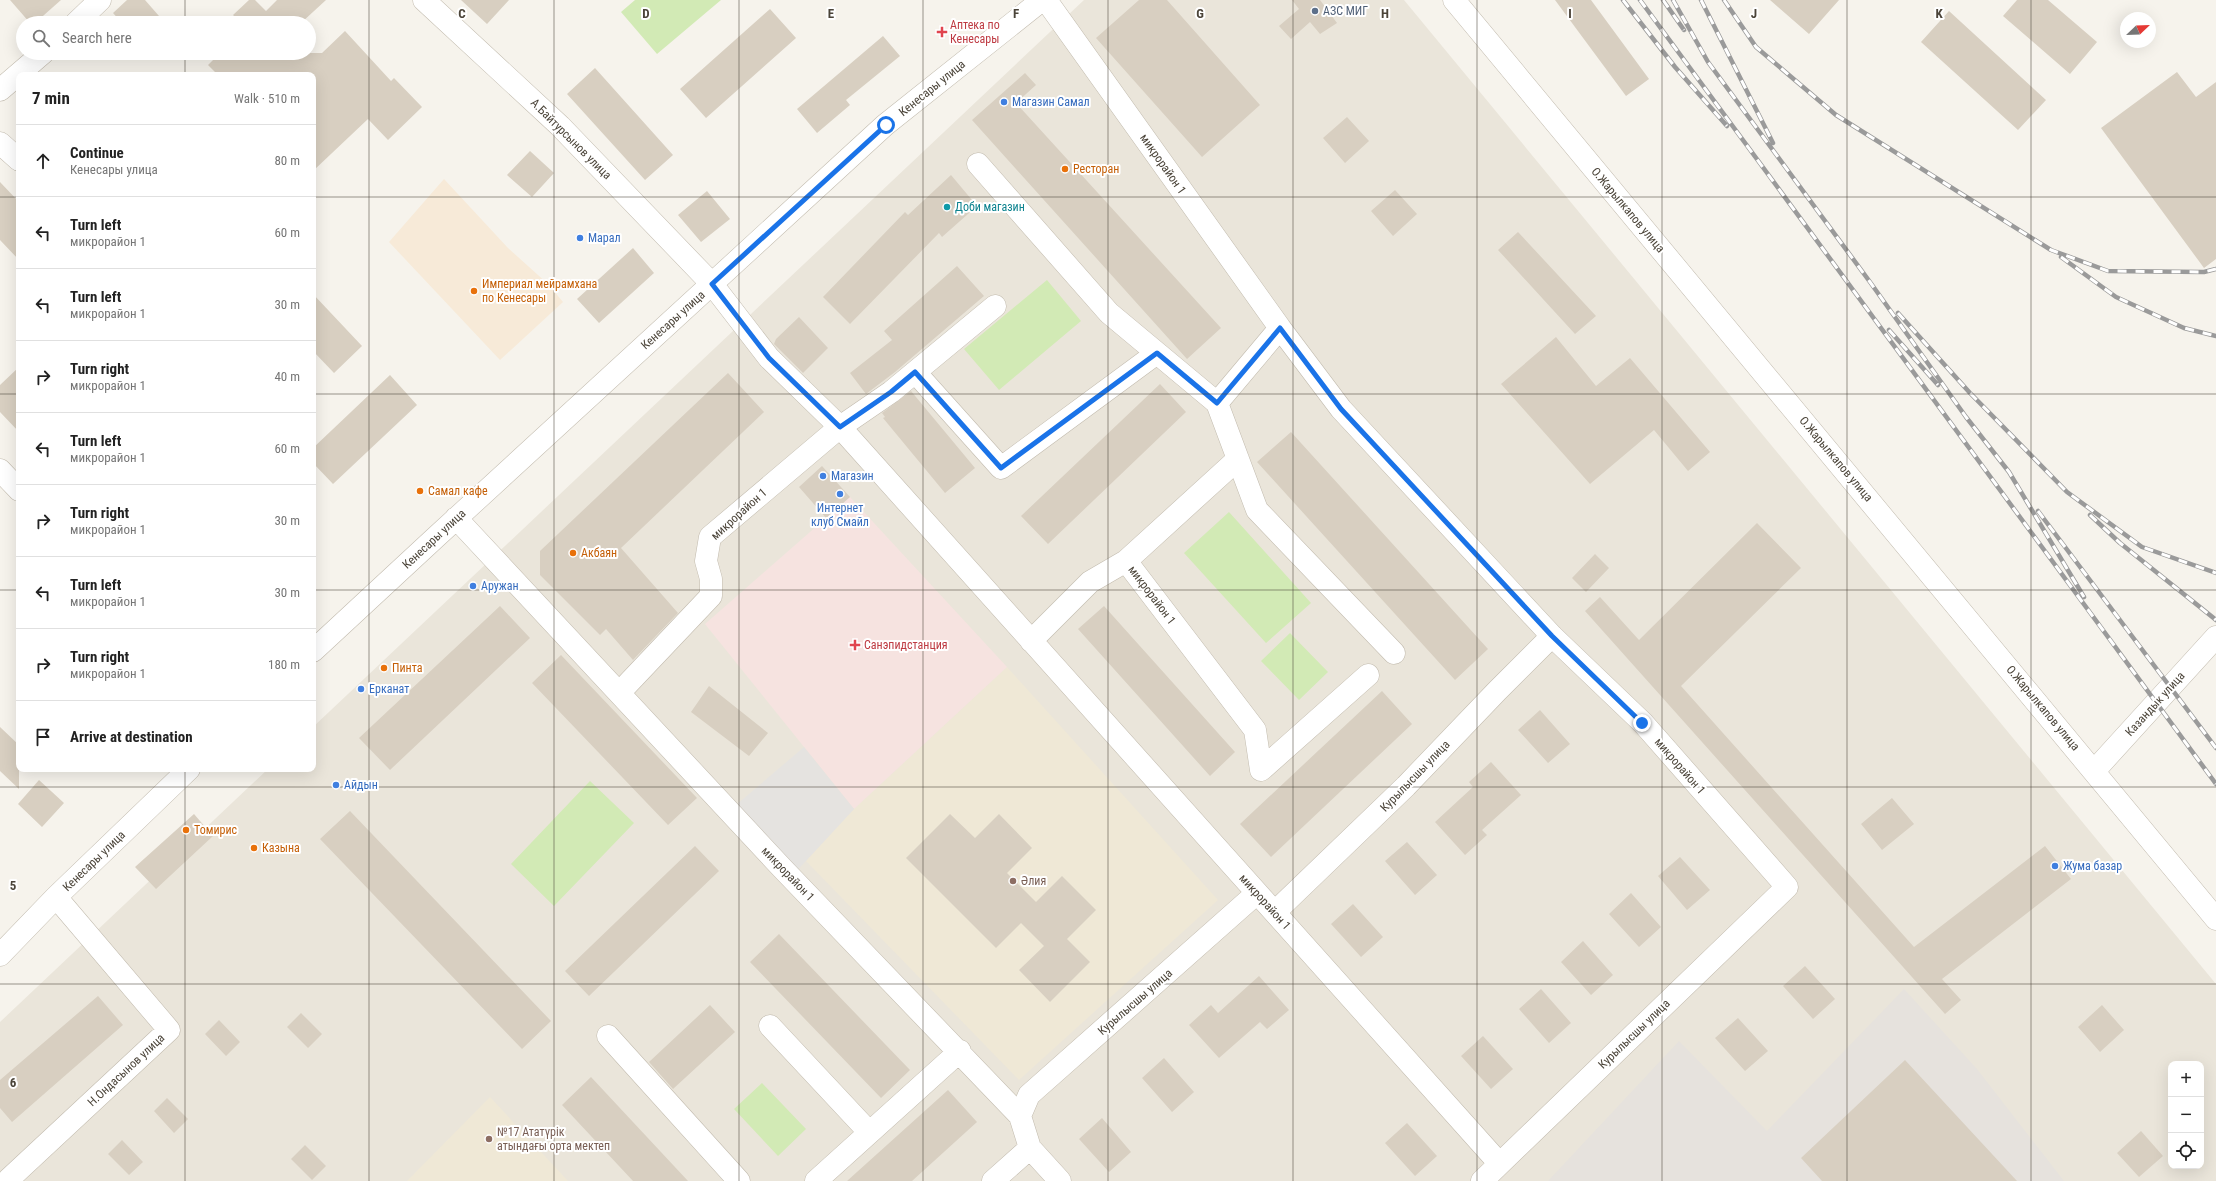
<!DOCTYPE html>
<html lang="en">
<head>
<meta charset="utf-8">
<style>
  :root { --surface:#fff; --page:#f6f6f6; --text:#222; --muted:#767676; --line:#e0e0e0 }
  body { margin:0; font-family:"Roboto Condensed",sans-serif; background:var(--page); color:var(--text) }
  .controls { position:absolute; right:12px; bottom:12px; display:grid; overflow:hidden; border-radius:8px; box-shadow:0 4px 16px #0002 }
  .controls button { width:36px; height:36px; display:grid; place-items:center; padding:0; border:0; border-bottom:1px solid var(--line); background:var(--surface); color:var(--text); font:20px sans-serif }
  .compass { position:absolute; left:2120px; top:12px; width:36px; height:36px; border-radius:50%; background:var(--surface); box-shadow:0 4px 16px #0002; rotate:67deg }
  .stop { position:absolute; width:12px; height:12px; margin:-9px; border:3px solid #1a73e8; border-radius:50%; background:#fff }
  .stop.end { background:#1a73e8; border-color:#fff; box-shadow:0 1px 4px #0008 }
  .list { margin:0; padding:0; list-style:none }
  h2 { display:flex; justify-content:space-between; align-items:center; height:52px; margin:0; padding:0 16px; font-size:17px }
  h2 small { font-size:13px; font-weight:400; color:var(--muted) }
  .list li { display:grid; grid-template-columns:26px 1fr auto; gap:12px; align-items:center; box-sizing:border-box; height:72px; padding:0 16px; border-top:1px solid var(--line) }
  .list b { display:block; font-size:15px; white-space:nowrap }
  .list p { margin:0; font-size:13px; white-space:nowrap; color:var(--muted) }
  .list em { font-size:13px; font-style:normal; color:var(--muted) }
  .icon { flex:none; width:22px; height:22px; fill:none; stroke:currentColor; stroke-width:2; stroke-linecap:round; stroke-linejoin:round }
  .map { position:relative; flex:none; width:2216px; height:1181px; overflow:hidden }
  .search { position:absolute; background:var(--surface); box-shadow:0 4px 16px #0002; left:16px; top:16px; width:300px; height:44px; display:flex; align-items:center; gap:10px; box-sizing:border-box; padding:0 14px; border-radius:22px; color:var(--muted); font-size:15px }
  .panel { position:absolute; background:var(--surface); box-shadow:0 4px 16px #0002; left:16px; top:72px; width:300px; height:700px; border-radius:8px }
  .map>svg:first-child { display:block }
  .residential { fill:#eae5da; fill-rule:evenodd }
  .commercial { fill:#f7ead8 }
  .industrial { fill:#e6e2dd }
  .education { fill:#efe8d6 }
  .medical { fill:#f6e3e0 }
  .green { fill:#d2eab5 }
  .parking { fill:#e5e3e0 }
  .building { fill:#d8cfc1 }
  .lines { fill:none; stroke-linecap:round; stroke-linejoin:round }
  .street-casing { stroke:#c2bbae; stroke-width:23 }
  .street { stroke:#fff; stroke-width:22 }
  .rail-casing { stroke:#9a9a9a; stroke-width:4.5 }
  .rail { stroke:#fff; stroke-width:3; stroke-dasharray:9; stroke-linecap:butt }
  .route { stroke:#1a73e8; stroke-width:5 }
  .grid { fill:none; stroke:#4b4439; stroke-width:1; stroke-opacity:0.55 }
  .service-dot { fill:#5c6f8a; stroke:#fff; stroke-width:1.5 }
  .health-dot { fill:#e0444e; stroke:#fff; stroke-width:1.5 }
  .shop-dot { fill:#3f7fe0; stroke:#fff; stroke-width:1.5 }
  .food-dot { fill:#e8710a; stroke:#fff; stroke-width:1.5 }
  .culture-dot { fill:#0f9aa8; stroke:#fff; stroke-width:1.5 }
  .education-dot { fill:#8d6e63; stroke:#fff; stroke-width:1.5 }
  .labels { text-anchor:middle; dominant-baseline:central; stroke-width:4; stroke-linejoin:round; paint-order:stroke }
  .service-label { font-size:12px; fill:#4e5e75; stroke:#fff; text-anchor:start }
  .health-label { font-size:12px; fill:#be3a42; stroke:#fff; text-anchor:start }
  .street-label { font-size:12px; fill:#4b4439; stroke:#fff }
  .shop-label { font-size:12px; fill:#366cbe; stroke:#fff; text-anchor:start }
  .food-label { font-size:12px; fill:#c56008; stroke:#fff; text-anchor:start }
  .culture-label { font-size:12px; fill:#0d838f; stroke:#fff; text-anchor:start }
  .education-label { font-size:12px; fill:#785e54; stroke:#fff; text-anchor:start }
  .grid-label { font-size:13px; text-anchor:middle; font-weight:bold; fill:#4b4439; stroke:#fff; stroke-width:4; stroke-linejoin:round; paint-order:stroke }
</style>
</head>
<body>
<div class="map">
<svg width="2216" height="1181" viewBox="0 0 2216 1181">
  <rect width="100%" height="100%" fill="#f6f3ec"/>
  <!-- residential -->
  <path class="residential" d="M 1084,0 L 1404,0 L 2216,984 L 2216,1181 L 0,1181 L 0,1022 L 268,769 L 313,769 L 313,727 ZM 2171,1064 L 2201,1064 L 2201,1166 L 2171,1166 Z"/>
  <!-- commercial -->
  <path class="commercial" d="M 444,179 L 508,248 L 548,284 L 563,302 L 500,360 L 389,242 Z"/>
  <!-- industrial -->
  <path class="industrial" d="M 1904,989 L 1977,1069 L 2064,1181 L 1548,1181 L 1679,1041 L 1767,1131 Z"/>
  <!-- education -->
  <path class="education" d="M 1007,667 L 1218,900 L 1019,1080 L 806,861 L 854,809 Z
    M 490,1097 L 568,1181 L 407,1181 Z"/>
  <!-- medical -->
  <path class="medical" d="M 850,497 L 1007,667 L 854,809 L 705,624 Z"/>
  <!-- green -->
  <path class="green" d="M 635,0 L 721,0 L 657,54 L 621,12 Z
    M 1047,280 L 1081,321 L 999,390 L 964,349 Z
    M 1229,512 L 1311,603 L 1266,643 L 1184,553 Z
    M 1290,633 L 1328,672 L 1299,700 L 1261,661 Z
    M 590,781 L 634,823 L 554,906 L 511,864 Z
    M 762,1083 L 806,1129 L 778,1156 L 734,1109 Z"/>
  <!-- parking -->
  <path class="parking" d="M 804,747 L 854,809 L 791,877 L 729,811 Z"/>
  <!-- building -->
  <path class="building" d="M 10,0 L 61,0 L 35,23 L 30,23 Z
    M 127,0 L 145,0 L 159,16 L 151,23 L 122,23 L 113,13 Z
    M 249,0 L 255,0 L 266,11 L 277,0 L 326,0 L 301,23 L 241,23 L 233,15 Z
    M 461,0 L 509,0 L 487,24 Z
    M 1139,0 L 1167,0 L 1260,105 L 1202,157 L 1096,38 Z
    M 1292,0 L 1320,0 L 1337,23 L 1320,34 L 1310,22 L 1291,39 L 1279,26 L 1299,9 Z
    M 1555,0 L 1591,0 L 1649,79 L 1626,96 Z
    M 1770,0 L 1839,0 L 1809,34 Z
    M 2017,0 L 2048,0 L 2097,42 L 2070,74 L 2003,16 Z
    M 770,9 L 796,38 L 706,118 L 680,89 Z
    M 1949,11 L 2046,100 L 2018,130 L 1921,42 Z
    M 345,31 L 391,81 L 394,78 L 422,107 L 388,140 L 368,119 L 313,171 L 313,75 L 218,75 L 208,65 L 220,53 L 322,53 Z
    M 883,36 L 900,56 L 846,100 L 850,105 L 817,133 L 797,109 Z
    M 595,68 L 673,155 L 645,180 L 567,94 Z
    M 2177,72 L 2196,97 L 2216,82 L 2216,259 L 2204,268 L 2101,128 Z
    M 1025,73 L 1036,85 L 1016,103 L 1221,328 L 1187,359 L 972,120 Z
    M 1347,117 L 1369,141 L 1345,163 L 1323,138 Z
    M 530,151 L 554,173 L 532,197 L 507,175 Z
    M 951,175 L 977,206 L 942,237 L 939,233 L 850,324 L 823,297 L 905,212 L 908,215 Z
    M 0,182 L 19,202 L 19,260 L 0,240 Z
    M 1395,190 L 1417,214 L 1393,236 L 1371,211 Z
    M 707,191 L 730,219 L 701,242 L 678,215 Z
    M 1518,232 L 1596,316 L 1575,334 L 1498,250 Z
    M 633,248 L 654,273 L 599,323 L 577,299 Z
    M 957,266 L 984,296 L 895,372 L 866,394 L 850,373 L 892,340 L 884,331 Z
    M 313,294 L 362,346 L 334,373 L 313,351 Z
    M 799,317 L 828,348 L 803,373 L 774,344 L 776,339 Z
    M 1556,337 L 1596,386 L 1630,358 L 1710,452 L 1688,471 L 1654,430 L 1590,484 L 1501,384 Z
    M 19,367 L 19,432 L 0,412 L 0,385 Z
    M 728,373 L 764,412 L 621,548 L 678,613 L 633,660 L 606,629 L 600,635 L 540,575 L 540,551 Z
    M 390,375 L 417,405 L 333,484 L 313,463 L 313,448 Z
    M 1160,384 L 1186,412 L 1048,544 L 1021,516 Z
    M 911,391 L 975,468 L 945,493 L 883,418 L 885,417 L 882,413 Z
    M 1291,432 L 1488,649 L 1455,680 L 1257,462 Z
    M 822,466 L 850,497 L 826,518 L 799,487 Z
    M 1757,523 L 1801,568 L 1681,686 L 1914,947 L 2045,846 L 2071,879 L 1942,979 L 1961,1000 L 1945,1014 L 1585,611 L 1600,597 L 1639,640 Z
    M 1595,554 L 1609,568 L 1586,592 L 1572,578 Z
    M 500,606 L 530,638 L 390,770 L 359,738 Z
    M 1104,606 L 1235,752 L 1210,776 L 1078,629 Z
    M 561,655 L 697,798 L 668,825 L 532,683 Z
    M 709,686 L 768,733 L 749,756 L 691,712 Z
    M 1382,691 L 1412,724 L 1271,857 L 1240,824 Z
    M 1540,710 L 1570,744 L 1548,763 L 1518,730 Z
    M 0,727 L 19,745 L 19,789 L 0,771 Z
    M 1491,762 L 1521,795 L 1482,830 L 1487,835 L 1465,855 L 1435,822 L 1473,787 L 1469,782 Z
    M 39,780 L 64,803 L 42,827 L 18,804 Z
    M 1892,798 L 1914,824 L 1882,850 L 1861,824 Z
    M 350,811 L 551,1021 L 522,1049 L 320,839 Z
    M 194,814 L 213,836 L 156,889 L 135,867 Z
    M 950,814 L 975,838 L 999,814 L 1032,848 L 1007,873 L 1036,902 L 1062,876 L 1096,910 L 1067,939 L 1090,962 L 1050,1002 L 1019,970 L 1044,946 L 1021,923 L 996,948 L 906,858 Z
    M 1407,842 L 1437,875 L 1415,895 L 1385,861 Z
    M 695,846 L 719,871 L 589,996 L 565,971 Z
    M 1680,857 L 1710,890 L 1687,910 L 1658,876 Z
    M 1631,893 L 1661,927 L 1639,947 L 1609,914 Z
    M 1353,904 L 1383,937 L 1361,957 L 1331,924 Z
    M 779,934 L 910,1070 L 881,1098 L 750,962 Z
    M 1583,941 L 1613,975 L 1591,995 L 1561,962 Z
    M 1805,966 L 1835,999 L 1813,1019 L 1783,986 Z
    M 1259,976 L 1289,1010 L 1267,1029 L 1260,1022 L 1219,1058 L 1189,1025 L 1211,1005 L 1218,1013 Z
    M 1541,989 L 1571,1023 L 1549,1043 L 1519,1009 Z
    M 98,996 L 123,1025 L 12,1122 L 0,1108 L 0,1080 Z
    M 710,1005 L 735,1032 L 673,1089 L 649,1062 Z
    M 2102,1005 L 2124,1030 L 2100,1052 L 2078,1027 Z
    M 301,1013 L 322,1034 L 308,1048 L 287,1027 Z
    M 1738,1018 L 1768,1051 L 1745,1071 L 1715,1038 Z
    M 219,1020 L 240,1042 L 226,1056 L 205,1034 Z
    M 1483,1036 L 1513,1069 L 1491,1089 L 1461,1056 Z
    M 1164,1058 L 1194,1092 L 1172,1112 L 1142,1078 Z
    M 1905,1060 L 2017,1181 L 1822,1181 L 1801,1158 Z
    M 591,1077 L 688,1181 L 633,1181 L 562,1105 Z
    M 948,1090 L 977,1122 L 912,1181 L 847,1181 Z
    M 167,1098 L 188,1119 L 174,1133 L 154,1111 Z
    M 1102,1118 L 1131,1152 L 1109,1172 L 1079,1139 Z
    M 1407,1123 L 1437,1156 L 1415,1176 L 1385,1143 Z
    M 2141,1131 L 2163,1156 L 2139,1177 L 2117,1153 Z
    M 122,1140 L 143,1162 L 129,1175 L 108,1154 Z
    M 305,1145 L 326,1166 L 312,1180 L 291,1159 Z"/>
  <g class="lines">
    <defs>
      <path id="street" d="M 424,0 L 560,126 L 712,284 L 769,358 L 840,427 L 1499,1163
        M 1046,0 L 1280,328 L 1341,409 L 1552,636 L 1643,723 L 1787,887 L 1482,1181
        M 1454,0 L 2216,919
        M 76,23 L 100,0
        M 0,90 L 43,53
        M 0,143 L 19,160
        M 978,164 L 1109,313 L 1217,403 L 1280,328
        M 915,372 L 1001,468 L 1157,353
        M 1217,403 L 1257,510 L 1394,653
        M 0,470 L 19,490
        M 456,518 L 782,868 L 1020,1116 L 1030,1148 L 1060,1181
        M 1126,561 L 1255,730 L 1261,770 L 1368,675
        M 1031,641 L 1090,582 L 1126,561 L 1238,459
        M 313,651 L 436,537 L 885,125 L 1042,0
        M 620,692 L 711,596 L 711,579 L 706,561 L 710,537 L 840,427 L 891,392 L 995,306
        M 2095,770 L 2216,637
        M 1275,912 L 1406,786 L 1497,691 L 1552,636
        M 0,955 L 56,897 L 189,769
        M 770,1026 L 869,1132
        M 608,1036 L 739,1181
        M 1020,1116 L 1029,1095 L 1257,893
        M 9,1179 L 169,1030 L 56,897
        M 816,1181 L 960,1051
        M 993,1181 L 1030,1148"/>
    </defs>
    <!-- street casing -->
    <use href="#street" class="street-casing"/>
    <!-- street -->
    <use href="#street" class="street"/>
    <defs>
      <path id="rail" d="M 1623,0 L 1675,67 L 1727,126
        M 1640,0 L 2216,784
        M 1663,0 L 1684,30
        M 1673,0 L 1708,62 L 1870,282 L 1966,417 L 2009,472 L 2084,597
        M 1701,0 L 1773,143
        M 1724,0 L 1756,47 L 1836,115 L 2051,250 L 2108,271 L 2204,272 L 2216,269
        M 2061,257 L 2116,297 L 2184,328 L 2216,336
        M 1898,313 L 1970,393 L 2067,492 L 2142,547 L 2216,573
        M 1889,330 L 1938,385
        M 2038,511 L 2216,748
        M 2090,515 L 2120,543 L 2216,620"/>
    </defs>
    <!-- rail casing -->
    <use href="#rail" class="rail-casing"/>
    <!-- rail -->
    <use href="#rail" class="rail"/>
  </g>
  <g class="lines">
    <!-- route -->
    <path class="route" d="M 886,125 L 712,284 L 769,358 L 840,427 L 891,392 L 915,372 L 1001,468 L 1157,353 L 1217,403 L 1280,328 L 1341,409 L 1552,636 L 1642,723"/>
  </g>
  <!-- grid -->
  <path class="grid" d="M 185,0 L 185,23M 369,0 L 369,1181M 554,0 L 554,1181M 739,0 L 739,1181M 923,0 L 923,1181M 1108,0 L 1108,1181M 1293,0 L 1293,1181M 1477,0 L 1477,1181M 1662,0 L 1662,1181M 1847,0 L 1847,1181M 2031,0 L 2031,1181M 185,53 L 185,75M 0,197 L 19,197M 313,197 L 2216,197M 0,394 L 19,394M 313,394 L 2216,394M 0,590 L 19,590M 313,590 L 2216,590M 185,769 L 185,1181M 0,787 L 2216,787M 0,984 L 2216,984"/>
  <!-- markers -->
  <circle class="service-dot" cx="1315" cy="11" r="4"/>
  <g class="health-dot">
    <path d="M940 26h4v4h4v4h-4v4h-4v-4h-4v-4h4z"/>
    <path d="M853 639h4v4h4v4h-4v4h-4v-4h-4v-4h4z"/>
  </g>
  <g class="shop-dot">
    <circle cx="1004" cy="102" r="4"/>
    <circle cx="580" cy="238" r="4"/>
    <circle cx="823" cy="476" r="4"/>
    <circle cx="840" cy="494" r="4"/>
    <circle cx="473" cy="586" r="4"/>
    <circle cx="361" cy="689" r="4"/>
    <circle cx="336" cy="785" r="4"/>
    <circle cx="2055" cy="866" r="4"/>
  </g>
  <g class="food-dot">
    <circle cx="1065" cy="169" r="4"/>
    <circle cx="474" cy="291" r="4"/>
    <circle cx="420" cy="491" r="4"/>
    <circle cx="573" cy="553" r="4"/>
    <circle cx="384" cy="668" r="4"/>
    <circle cx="186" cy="830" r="4"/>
    <circle cx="254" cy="848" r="4"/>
  </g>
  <circle class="culture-dot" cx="947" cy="207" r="4"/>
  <g class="education-dot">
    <circle cx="1013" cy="881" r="4"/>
    <circle cx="489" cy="1139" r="4"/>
  </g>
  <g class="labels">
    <!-- service labels -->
    <g class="service-label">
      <text x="1323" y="11">АЗС МИГ</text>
    </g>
    <!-- health labels -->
    <g class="health-label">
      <text x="950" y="25">Аптека по<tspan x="950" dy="14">Кенесары</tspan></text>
      <text x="864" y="645">Санэпидстанция</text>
    </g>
    <!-- street labels -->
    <g class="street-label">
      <text transform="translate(932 88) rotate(-39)">Кенесары улица</text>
      <text transform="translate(571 139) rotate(45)">А.Байтурсынов улица</text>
      <text transform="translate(1163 164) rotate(55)">микрорайон 1</text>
      <text transform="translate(1628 210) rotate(50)">О.Жарылкапов улица</text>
      <text transform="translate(673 320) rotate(-42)">Кенесары улица</text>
      <text transform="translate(1836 459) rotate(50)">О.Жарылкапов улица</text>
      <text transform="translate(739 514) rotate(-42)">микрорайон 1</text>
      <text transform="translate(434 539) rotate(-43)">Кенесары улица</text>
      <text transform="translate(1152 595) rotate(53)">микрорайон 1</text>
      <text transform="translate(2155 704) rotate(-48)">Казандык улица</text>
      <text transform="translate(2043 708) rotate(50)">О.Жарылкапов улица</text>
      <text transform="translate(1680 766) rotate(49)">микрорайон 1</text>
      <text transform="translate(1415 776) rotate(-46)">Курылысшы улица</text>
      <text transform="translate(94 861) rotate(-44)">Кенесары улица</text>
      <text transform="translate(788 874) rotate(46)">микрорайон 1</text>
      <text transform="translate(1265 902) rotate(48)">микрорайон 1</text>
      <text transform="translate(1135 1002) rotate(-41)">Курылысшы улица</text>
      <text transform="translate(1634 1034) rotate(-44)">Курылысшы улица</text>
      <text transform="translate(126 1070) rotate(-43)">Н.Ондасынов улица</text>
    </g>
    <!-- shop labels -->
    <g class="shop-label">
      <text x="1012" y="102">Магазин Самал</text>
      <text x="588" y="238">Марал</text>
      <text x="831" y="476">Магазин</text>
      <text x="840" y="508" text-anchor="middle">Интернет<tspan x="840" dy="14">клуб Смайл</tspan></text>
      <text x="481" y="586">Аружан</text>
      <text x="369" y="689">Ерканат</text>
      <text x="344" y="785">Айдын</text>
      <text x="2063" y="866">Жума базар</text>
    </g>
    <!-- food labels -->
    <g class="food-label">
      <text x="1073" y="169">Ресторан</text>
      <text x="482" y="284">Империал мейрамхана<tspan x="482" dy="14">по Кенесары</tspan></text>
      <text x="428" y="491">Самал кафе</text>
      <text x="581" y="553">Акбаян</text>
      <text x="392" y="668">Пинта</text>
      <text x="194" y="830">Томирис</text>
      <text x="262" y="848">Казына</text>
    </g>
    <!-- culture labels -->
    <g class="culture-label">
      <text x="955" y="207">Доби магазин</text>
    </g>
    <!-- education labels -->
    <g class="education-label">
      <text x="1021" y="881">Әлия</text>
      <text x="497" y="1132">№17 Ататүрік<tspan x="497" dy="14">атындағы орта мектеп</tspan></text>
    </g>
  </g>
  <g class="grid-label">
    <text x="462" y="18">C</text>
    <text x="646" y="18">D</text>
    <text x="831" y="18">E</text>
    <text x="1016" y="18">F</text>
    <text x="1200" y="18">G</text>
    <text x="1385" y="18">H</text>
    <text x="1570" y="18">I</text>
    <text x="1754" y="18">J</text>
    <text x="1939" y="18">K</text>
    <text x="13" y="890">5</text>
    <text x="13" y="1087">6</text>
  </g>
</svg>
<div class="controls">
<button>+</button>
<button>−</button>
<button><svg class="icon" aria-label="locate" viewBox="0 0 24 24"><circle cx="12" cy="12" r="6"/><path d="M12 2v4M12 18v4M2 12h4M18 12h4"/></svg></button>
</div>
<svg class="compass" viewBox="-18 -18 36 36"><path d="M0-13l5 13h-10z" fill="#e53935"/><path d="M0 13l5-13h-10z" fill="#767676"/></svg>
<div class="stop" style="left:886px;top:125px"></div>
<div class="stop end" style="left:1642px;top:723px"></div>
<div class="search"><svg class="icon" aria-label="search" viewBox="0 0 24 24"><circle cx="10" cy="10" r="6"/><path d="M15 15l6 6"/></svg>Search here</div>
<section class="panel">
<h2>7 min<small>Walk · 510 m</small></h2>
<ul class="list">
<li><svg class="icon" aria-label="ahead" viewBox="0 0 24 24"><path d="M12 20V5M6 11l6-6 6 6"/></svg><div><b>Continue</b><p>Кенесары улица</p></div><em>80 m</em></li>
<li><svg class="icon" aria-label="left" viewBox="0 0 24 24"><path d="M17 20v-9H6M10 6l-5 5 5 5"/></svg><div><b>Turn left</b><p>микрорайон 1</p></div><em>60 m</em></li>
<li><svg class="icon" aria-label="left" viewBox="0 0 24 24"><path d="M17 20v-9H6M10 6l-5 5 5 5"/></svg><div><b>Turn left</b><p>микрорайон 1</p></div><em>30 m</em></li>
<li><svg class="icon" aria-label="right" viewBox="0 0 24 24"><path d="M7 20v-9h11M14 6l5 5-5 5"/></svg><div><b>Turn right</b><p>микрорайон 1</p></div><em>40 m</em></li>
<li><svg class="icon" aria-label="left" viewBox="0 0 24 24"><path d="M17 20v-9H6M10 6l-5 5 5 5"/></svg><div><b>Turn left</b><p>микрорайон 1</p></div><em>60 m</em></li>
<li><svg class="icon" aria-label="right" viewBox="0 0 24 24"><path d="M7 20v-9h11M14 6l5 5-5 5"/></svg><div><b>Turn right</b><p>микрорайон 1</p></div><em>30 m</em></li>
<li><svg class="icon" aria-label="left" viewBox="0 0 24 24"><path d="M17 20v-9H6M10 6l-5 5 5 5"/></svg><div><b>Turn left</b><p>микрорайон 1</p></div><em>30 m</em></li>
<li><svg class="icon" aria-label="right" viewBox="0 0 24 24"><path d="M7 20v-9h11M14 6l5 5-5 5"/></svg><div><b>Turn right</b><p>микрорайон 1</p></div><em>180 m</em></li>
<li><svg class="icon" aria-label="arrive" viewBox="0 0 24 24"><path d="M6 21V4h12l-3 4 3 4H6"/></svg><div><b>Arrive at destination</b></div></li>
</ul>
</section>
</div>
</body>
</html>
